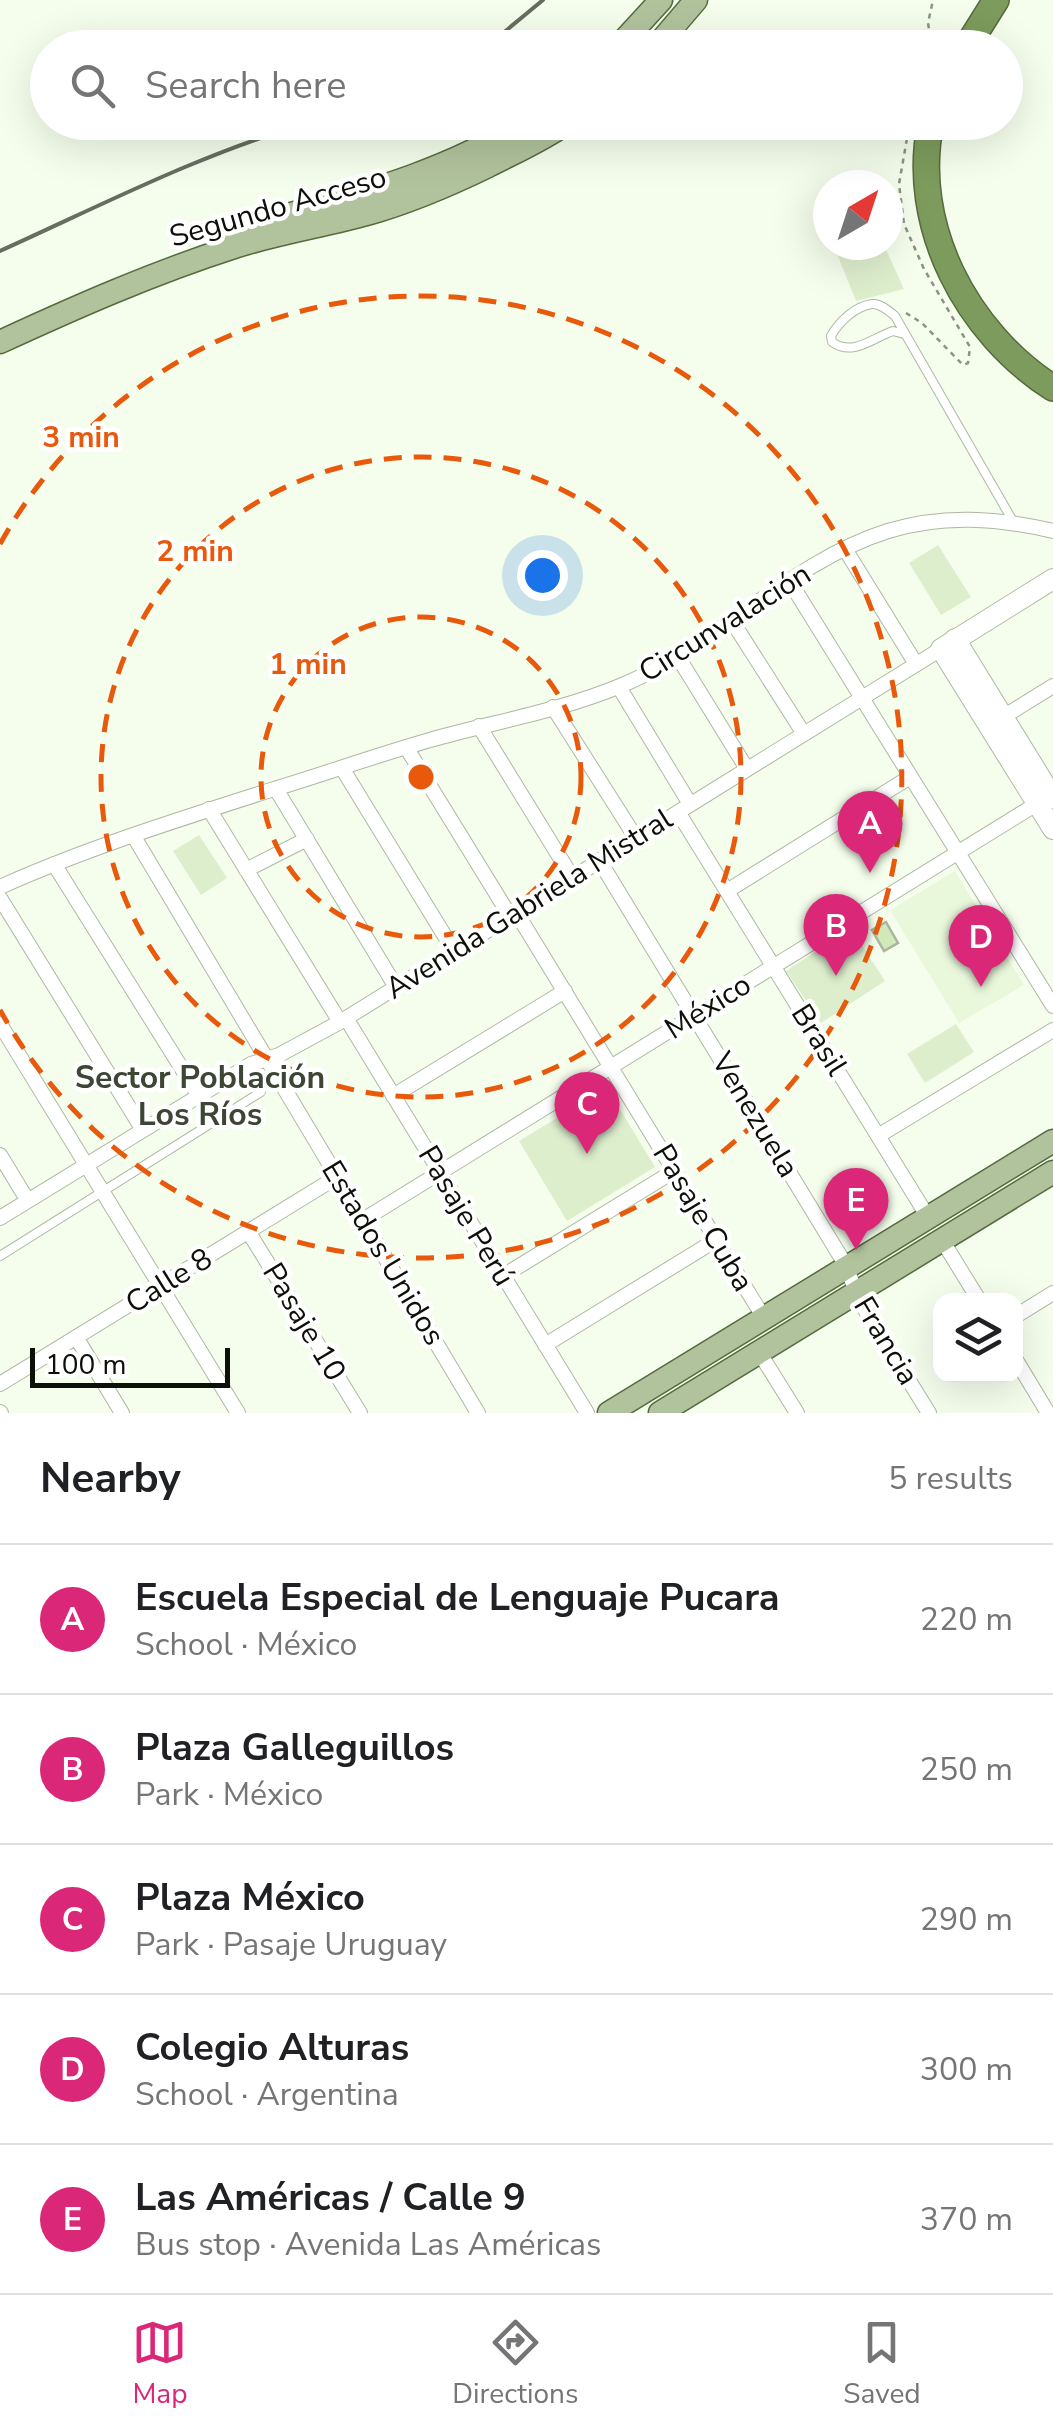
<!DOCTYPE html>
<html lang="en">
<head>
<meta charset="utf-8">
<style>
  :root { --surface:#fff; --page:#f2f2f2; --text:#202124; --muted:#757577; --line:#e0e0e0; --accent:#db2777 }
  body { margin:0; font-family:"Nunito Sans",sans-serif; background:var(--page); color:var(--text) }
  .controls { position:absolute; right:30px; bottom:30px; display:grid; overflow:hidden; border-radius:20px; box-shadow:0 10px 40px #0002 }
  .controls button { width:90px; height:90px; display:grid; place-items:center; padding:0; border:0; border-bottom:2px solid var(--line); background:var(--surface); color:var(--text); font:50px sans-serif }
  .compass { position:absolute; left:813px; top:170px; width:90px; height:90px; border-radius:50%; background:var(--surface); box-shadow:0 10px 40px #0002; rotate:39deg }
  .scale { position:absolute; left:30px; bottom:25px; width:200px; box-sizing:border-box; padding-left:10px; border:5px solid #0c1008; border-top:0; font-size:28px; line-height:35px; white-space:nowrap; color:#0c1008; -webkit-text-stroke:8px #fff; paint-order:stroke }
  .you { position:absolute; left:542px; top:575px; width:35px; height:35px; margin:-25px; border:8px solid #fff; border-radius:50%; background:#1a73e8; box-shadow:0 0 0 15px #1a73e833 }
  .badge { display:grid; place-items:center; width:65px; height:65px; border-radius:50%; background:var(--accent); color:#fff; font-size:32px; font-weight:700 }
  .pin { position:absolute; translate:-50% -82px; filter:drop-shadow(0 2px 5px #0008) }
  .pin::after { content:''; position:absolute; top:52px; width:35px; height:30px; background:inherit; clip-path:polygon(0 0,100% 0,50% 100%) }
  .list { margin:0; padding:0; list-style:none }
  h2 { display:flex; justify-content:space-between; align-items:center; height:130px; margin:0; padding:0 40px; font-size:42px }
  h2 small { font-size:32px; font-weight:400; color:var(--muted) }
  .list li { display:grid; grid-template-columns:65px 1fr auto; gap:30px; align-items:center; box-sizing:border-box; height:150px; padding:0 40px; border-top:2px solid var(--line) }
  .list b { display:block; font-size:38px; white-space:nowrap }
  .list p { margin:0; font-size:32px; white-space:nowrap; color:var(--muted) }
  .list em { font-size:32px; font-style:normal; color:var(--muted) }
  .icon { flex:none; width:55px; height:55px; fill:none; stroke:currentColor; stroke-width:2; stroke-linecap:round; stroke-linejoin:round }
  .map { position:relative; flex:none; width:1053px; height:1413px; overflow:hidden }
  .search { position:absolute; background:var(--surface); box-shadow:0 10px 40px #0002; left:30px; right:30px; top:30px; height:110px; display:flex; align-items:center; gap:25px; box-sizing:border-box; padding:0 35px; border-radius:55px; color:var(--muted); font-size:38px }
  .sheet { height:880px; background:var(--surface) }
  nav { display:flex; justify-content:space-around; align-items:center; box-sizing:border-box; height:140px; border-top:2px solid var(--line); background:var(--surface); font-size:28px; color:var(--muted) }
  nav a { display:grid; justify-items:center; gap:5px }
  nav .on { color:var(--accent) }
  .map>svg:first-child { display:block }
  .built { fill:#e9f8db }
  .green { fill:#ddeecd }
  .building { fill:#d1e9b8; stroke:#aab59f; stroke-width:2.5 }
  .lines { fill:none; stroke-linecap:round; stroke-linejoin:round }
  .lane-casing { stroke:#adb8a3; stroke-width:10 }
  .street-casing { stroke:#adb8a3; stroke-width:16 }
  .secondary-casing { stroke:#adb8a3; stroke-width:22 }
  .primary-casing { stroke:#556a3f; stroke-width:25 }
  .highway-casing { stroke:#556a3f; stroke-width:28 }
  .path { stroke:#8c9285; stroke-width:2.5; stroke-dasharray:5 5; stroke-linecap:butt }
  .lane { stroke:#fff; stroke-width:8 }
  .street { stroke:#fff; stroke-width:14 }
  .secondary { stroke:#fff; stroke-width:20 }
  .primary { stroke:#b1c39d; stroke-width:22 }
  .highway { stroke:#7d9b5c; stroke-width:25 }
  .rail { stroke:#676d61; stroke-width:4 }
  .ring { fill:none; stroke:#e8590c; stroke-width:5; stroke-dasharray:18 12 }
  .labels { text-anchor:middle; dominant-baseline:central; stroke-width:9; stroke-linejoin:round; paint-order:stroke }
  .street-label { font-size:30px; fill:#0c1008; stroke:#fff }
  .neighbourhood-label { font-size:32px; font-weight:bold; fill:#3d4634; stroke:#fff }
  .centre { fill:#e8590c; stroke:#fff; stroke-width:5 }
  .ring-label { font-size:30px; text-anchor:middle; font-weight:bold; fill:#e8590c; stroke:#fff; stroke-width:9; stroke-linejoin:round; paint-order:stroke }
</style>
</head>
<body>
<div class="map">
<svg width="1053" height="1413" viewBox="0 0 1053 1413">
  <rect width="100%" height="100%" fill="#f5feec"/>
  <!-- built -->
  <path class="built" d="M 955,871 L 1024,985 L 959,1023 L 890,910 Z"/>
  <!-- green -->
  <path class="green" d="M 838,245 L 884,245 L 904,289 L 856,301 L 835,249 Z
    M 938,545 L 971,597 L 941,615 L 909,563 Z
    M 199,835 L 227,878 L 201,895 L 173,851 Z
    M 851,928 L 885,981 L 821,1023 L 786,971 Z
    M 956,1024 L 974,1052 L 925,1083 L 907,1054 Z
    M 607,1088 L 655,1167 L 567,1221 L 519,1141 Z"/>
  <!-- building -->
  <path class="building" d="M 886,922 L 898,943 L 884,951 L 872,930 Z"/>
  <g class="lines">
    <defs>
      <path id="lane" d="M 904,334 L 893,331 C 872,338 853,357 832,342 L 831,336 C 838,323 855,306 872,304 C 880,303 889,311 895,316 L 1014,523
        M 0,1256 L 261,1092"/>
      <path id="street" d="M 845,549 L 916,664
        M 790,582 L 1053,1006
        M 732,621 L 804,734
        M 678,657 L 747,769
        M 619,687 L 690,804
        M 553,707 L 636,838
        M 1003,717 L 1053,686
        M 479,726 L 572,877
        M 406,747 L 510,916
        M 342,768 L 454,951
        M 276,789 L 396,987
        M 209,809 L 340,1022
        M 678,812 L 928,1217
        M 133,835 L 478,1413
        M 599,860 L 842,1259 L 864,1308 L 929,1413
        M 54,864 L 199,1096
        M 246,870 L 307,839
        M 0,887 C 87,848 180,819 271,790 C 324,774 377,755 430,740 C 493,722 560,711 620,686 C 716,647 789,562 888,531 C 943,514 998,518 1053,531
        M 727,891 L 910,777
        M 0,898 L 143,1130
        M 516,912 L 764,1318
        M 346,1018 L 587,1413
        M 0,1024 L 238,1413
        M 393,1096 L 565,991
        M 878,1136 L 1053,1030
        M 0,1155 L 28,1201
        M 0,1218 L 251,1064 L 279,1055 L 340,1022 L 941,649
        M 363,1220 L 1043,800
        M 248,1231 L 360,1413
        M 942,1240 L 979,1300
        M 503,1276 L 674,1171
        M 1016,1316 L 1053,1293
        M 76,1337 L 122,1413
        M 545,1345 L 716,1240
        M 759,1352 L 797,1413
        M 1016,1360 L 1048,1413
        M 0,1384 L 337,1177
        M 0,1412 L 1,1413"/>
      <path id="secondary" d="M 1053,579 L 941,649 L 1053,829
        M 955,639 L 1053,798"/>
      <path id="primary" d="M 617,48 L 661,0
        M 655,48 L 696,0
        M 234,231 C 334,200 435,179 525,122
        M 0,342 C 76,307 153,273 234,247 C 278,233 323,226 367,214 C 409,202 449,185 488,166 C 515,152 543,140 568,122
        M 609,1413 L 1053,1141
        M 660,1413 L 1053,1172"/>
      <path id="highway" d="M 966,48 L 996,0
        M 931,122 C 909,225 967,333 1053,388"/>
    </defs>
    <!-- lane casing -->
    <use href="#lane" class="lane-casing"/>
    <!-- street casing -->
    <use href="#street" class="street-casing"/>
    <!-- secondary casing -->
    <use href="#secondary" class="secondary-casing"/>
    <!-- primary casing -->
    <use href="#primary" class="primary-casing"/>
    <!-- highway casing -->
    <use href="#highway" class="highway-casing"/>
    <!-- path -->
    <path class="path" d="M 932,48 L 928,23 L 933,0
      M 906,313 L 922,323 L 963,365 L 968,363 L 970,347 L 924,269 L 904,224 L 899,184 L 909,127"/>
    <!-- lane -->
    <use href="#lane" class="lane"/>
    <!-- street -->
    <use href="#street" class="street"/>
    <!-- secondary -->
    <use href="#secondary" class="secondary"/>
    <!-- primary -->
    <use href="#primary" class="primary"/>
    <!-- highway -->
    <use href="#highway" class="highway"/>
    <!-- rail -->
    <path class="rail" d="M 485,48 L 543,0
      M 0,251 C 102,205 202,153 311,122"/>
  </g>
  <!-- distance rings -->
  <g class="ring">
    <circle cx="421" cy="777" r="160"/>
    <circle cx="421" cy="777" r="320"/>
    <path d="M0 544A481 481 0 1 1 0 1010"/>
  </g>
  <g class="labels">
    <!-- street labels -->
    <g class="street-label">
      <text transform="translate(278 207) rotate(-16)">Segundo Acceso</text>
      <text transform="translate(725 623) rotate(-32)">Circunvalación</text>
      <text transform="translate(529 904) rotate(-32)">Avenida Gabriela Mistral</text>
      <text transform="translate(708 1007) rotate(-32)">México</text>
      <text transform="translate(819 1040) rotate(58)">Brasil</text>
      <text transform="translate(755 1115) rotate(59)">Venezuela</text>
      <text transform="translate(466 1216) rotate(59)">Pasaje Perú</text>
      <text transform="translate(703 1218) rotate(59)">Pasaje Cuba</text>
      <text transform="translate(383 1253) rotate(59)">Estados Unidos</text>
      <text transform="translate(169 1281) rotate(-32)">Calle 8</text>
      <text transform="translate(304 1322) rotate(59)">Pasaje 10</text>
      <text transform="translate(886 1341) rotate(59)">Francia</text>
    </g>
    <!-- neighbourhood labels -->
    <g class="neighbourhood-label">
      <text x="200" y="1077">Sector Población<tspan x="200" dy="37">Los Ríos</tspan></text>
    </g>
  </g>
  <circle cx="421" cy="777" r="15" class="centre"/>
  <g class="ring-label">
    <text x="81" y="447">3 min</text>
    <text x="195" y="561">2 min</text>
    <text x="308" y="674">1 min</text>
  </g>
</svg>
<div class="controls">
<button><svg class="icon" aria-label="layers" viewBox="0 0 24 24"><path d="M12 4l9 5-9 5-9-5zM3 14l9 5 9-5"/></svg></button>
</div>
<svg class="compass" viewBox="-18 -18 36 36"><path d="M0-13l5 13h-10z" fill="#e53935"/><path d="M0 13l5-13h-10z" fill="#757577"/></svg>
<div class="scale">100 m</div>
<div class="you"></div>
<div class="pin badge" style="left:870px;top:873px">A</div>
<div class="pin badge" style="left:836px;top:976px">B</div>
<div class="pin badge" style="left:587px;top:1154px">C</div>
<div class="pin badge" style="left:981px;top:987px">D</div>
<div class="pin badge" style="left:856px;top:1250px">E</div>
<div class="search"><svg class="icon" aria-label="search" viewBox="0 0 24 24"><circle cx="10" cy="10" r="6"/><path d="M15 15l6 6"/></svg>Search here</div>
</div>
<section class="sheet">
<h2>Nearby<small>5 results</small></h2>
<ul class="list">
<li><span class="badge">A</span><div><b>Escuela Especial de Lenguaje Pucara</b><p>School · México</p></div><em>220 m</em></li>
<li><span class="badge">B</span><div><b>Plaza Galleguillos</b><p>Park · México</p></div><em>250 m</em></li>
<li><span class="badge">C</span><div><b>Plaza México</b><p>Park · Pasaje Uruguay</p></div><em>290 m</em></li>
<li><span class="badge">D</span><div><b>Colegio Alturas</b><p>School · Argentina</p></div><em>300 m</em></li>
<li><span class="badge">E</span><div><b>Las Américas / Calle 9</b><p>Bus stop · Avenida Las Américas</p></div><em>370 m</em></li>
</ul>
</section>
<nav>
<a class="on"><svg class="icon" aria-label="map" viewBox="0 0 24 24"><path d="M3 6l6-2 6 2 6-2v14l-6 2-6-2-6 2zM9 4v14M15 6v14"/></svg>Map</a>
<a><svg class="icon" aria-label="directions" viewBox="0 0 24 24"><path d="M12 3l9 9-9 9-9-9zM9 14v-3h6M13 9l2 2-2 2"/></svg>Directions</a>
<a><svg class="icon" aria-label="saved" viewBox="0 0 24 24"><path d="M7 4h10v16l-5-4-5 4z"/></svg>Saved</a>
</nav>
</body>
</html>
